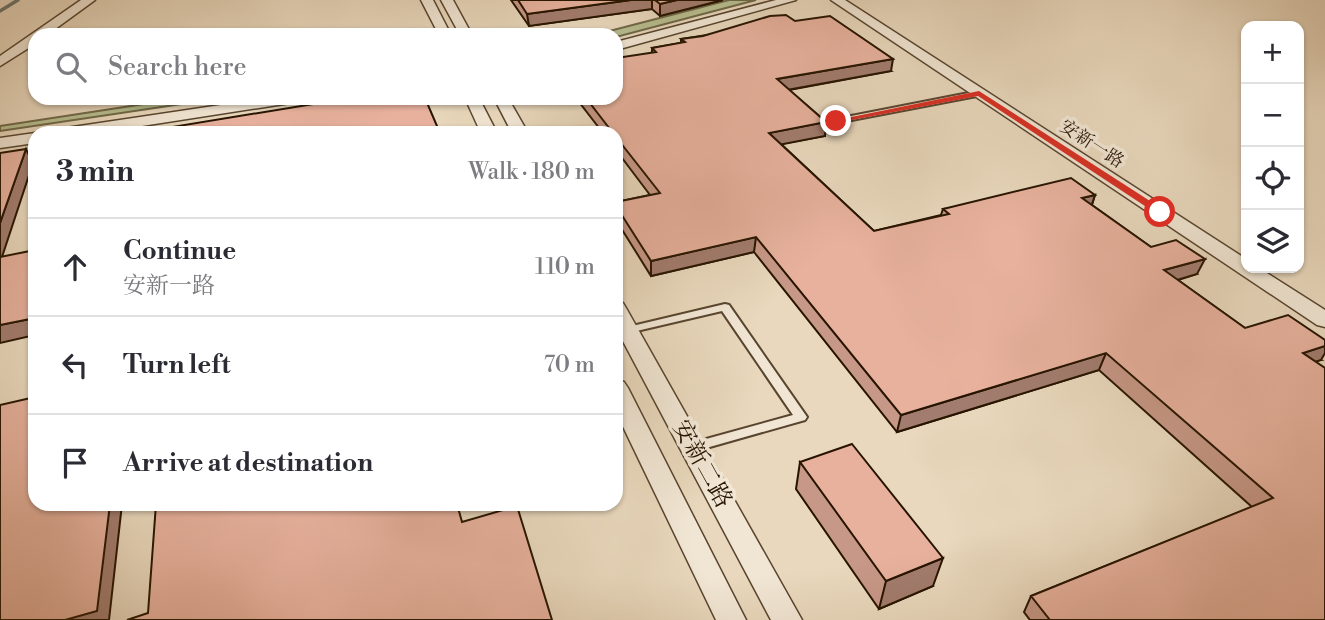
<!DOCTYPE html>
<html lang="en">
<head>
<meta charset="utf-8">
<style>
  :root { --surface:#fff; --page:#f7f7f7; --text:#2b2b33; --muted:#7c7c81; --line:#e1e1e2 }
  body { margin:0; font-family:"Libre Bodoni","Noto Serif TC",serif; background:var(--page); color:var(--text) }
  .controls { position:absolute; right:21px; top:21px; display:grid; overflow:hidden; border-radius:14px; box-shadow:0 2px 5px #0004 }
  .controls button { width:63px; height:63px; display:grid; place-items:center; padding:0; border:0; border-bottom:2px solid var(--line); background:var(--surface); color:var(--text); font:35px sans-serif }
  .stop { position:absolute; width:21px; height:21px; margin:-16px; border:5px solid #d93025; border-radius:50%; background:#fff }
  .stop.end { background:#d93025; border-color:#fff; box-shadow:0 2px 7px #0008 }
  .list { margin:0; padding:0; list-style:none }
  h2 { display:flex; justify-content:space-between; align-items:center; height:91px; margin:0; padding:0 28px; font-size:30px }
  h2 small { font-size:23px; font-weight:400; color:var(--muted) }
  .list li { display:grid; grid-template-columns:46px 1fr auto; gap:21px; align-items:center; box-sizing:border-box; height:98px; padding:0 28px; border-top:2px solid var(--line) }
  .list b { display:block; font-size:26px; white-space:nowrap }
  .list p { margin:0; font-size:23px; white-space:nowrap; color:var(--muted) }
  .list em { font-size:23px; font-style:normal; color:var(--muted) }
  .icon { flex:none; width:38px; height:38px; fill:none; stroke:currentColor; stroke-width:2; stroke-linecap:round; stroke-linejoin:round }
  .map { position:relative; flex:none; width:1325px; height:620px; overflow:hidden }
  .search { position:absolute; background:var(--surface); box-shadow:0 2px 5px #0004; left:28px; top:28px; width:595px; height:77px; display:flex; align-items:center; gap:18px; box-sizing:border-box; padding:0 24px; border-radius:21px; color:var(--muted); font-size:26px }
  .panel { position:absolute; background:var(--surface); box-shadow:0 2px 5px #0004; left:28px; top:126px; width:595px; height:385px; border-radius:21px }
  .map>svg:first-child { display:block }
  .green { fill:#b7be90; stroke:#6f6948; stroke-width:2 }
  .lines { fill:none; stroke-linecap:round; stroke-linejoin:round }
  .stream { stroke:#6d7670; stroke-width:3.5 }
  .service-casing { stroke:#58452f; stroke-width:4 }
  .minor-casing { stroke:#58452f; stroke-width:3 }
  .service { fill:#f1e6d4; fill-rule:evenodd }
  .minor { fill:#f1e6d4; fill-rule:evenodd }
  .wall { fill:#c79887; stroke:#271400; stroke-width:2 }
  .shaded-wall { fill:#a27c6e; stroke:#271400; stroke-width:2 }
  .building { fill:#e7b19d; stroke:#271400; stroke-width:2 }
  .route { fill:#d93025 }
  .labels { text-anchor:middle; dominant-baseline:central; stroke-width:7; stroke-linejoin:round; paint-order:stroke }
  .far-street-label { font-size:18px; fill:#271400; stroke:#f1e6d4 }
  .near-street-label { font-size:24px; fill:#271400; stroke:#f1e6d4 }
</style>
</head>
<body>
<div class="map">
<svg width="1325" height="620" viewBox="0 0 1325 620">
  <rect width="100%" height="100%" fill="#e9d8bd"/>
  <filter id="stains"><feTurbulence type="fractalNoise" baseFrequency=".00286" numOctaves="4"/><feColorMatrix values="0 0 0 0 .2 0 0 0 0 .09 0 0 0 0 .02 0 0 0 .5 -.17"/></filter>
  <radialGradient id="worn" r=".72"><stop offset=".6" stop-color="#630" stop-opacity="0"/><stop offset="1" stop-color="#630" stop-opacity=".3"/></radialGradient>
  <!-- green -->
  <path class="green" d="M 729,0 L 756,0 L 616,37 L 594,35 Z
    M 183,98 L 222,98 L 0,131 L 0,126 Z"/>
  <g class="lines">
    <!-- stream -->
    <path class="stream" d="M 0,11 L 18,0"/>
    <defs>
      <path id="service" d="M 979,91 L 982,91 L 982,95 L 836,123 L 832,121 L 836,119 Z
        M 725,304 L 729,305 L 807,417 L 805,420 L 692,452 L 688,450 L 686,447 L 688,444 L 793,415 L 722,311 L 628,333 L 623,330 L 628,327 Z"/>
      <path id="minor" d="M 81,0 L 95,0 L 47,35 L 35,35 L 35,44 L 0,66 L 0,56 Z
        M 421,0 L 433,0 L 451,35 L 439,35 Z
        M 441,0 L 453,0 L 472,35 L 460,35 Z
        M 776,0 L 796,0 L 616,50 L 616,42 Z
        M 831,0 L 845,0 L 1246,259 L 1246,268 L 1259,268 L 1325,310 L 1325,327 L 1317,325 Z
        M 268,98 L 304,98 L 297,102 L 97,133 L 58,133 L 66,128 Z
        M 465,98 L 479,98 L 497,133 L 481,133 Z
        M 494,98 L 508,98 L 528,133 L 512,133 Z
        M 35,133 L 35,143 L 0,148 L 0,138 Z
        M 616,301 L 623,303 L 626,308 L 802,620 L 771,620 L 616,328 Z
        M 616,380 L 624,382 L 628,388 L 746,620 L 716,620 L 616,412 Z"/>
    </defs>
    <!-- service casing -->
    <use href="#service" class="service-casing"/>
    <!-- minor casing -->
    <use href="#minor" class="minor-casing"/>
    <!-- service -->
    <use href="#service" class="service"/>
    <!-- minor -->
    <use href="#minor" class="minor"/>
  </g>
  <!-- wall -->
  <path class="wall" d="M 511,0 L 723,0 L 660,16 L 652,9 L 529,26 Z
    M 795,21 L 891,71 L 789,90 L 826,122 L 825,136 L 781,144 L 874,231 L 941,215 L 943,209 L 1095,195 L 1092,205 L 1151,247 L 1197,274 L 1178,280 L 1245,328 L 1321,360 L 1315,361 L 1325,620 L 1030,620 L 1024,612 L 1031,596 L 1252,507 L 1099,370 L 897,432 L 754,252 L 651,276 L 616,220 L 616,202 L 650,195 L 616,150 L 616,133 L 603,133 L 576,98 L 616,98 L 652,52 L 652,48 L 681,43 L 681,39 Z
    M 800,462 L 933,586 L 879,609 L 796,489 Z"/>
  <!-- shaded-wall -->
  <path class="shaded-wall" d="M 631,0 L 652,0 L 652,9 L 529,26 L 527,14 Z
    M 677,0 L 723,0 L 660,16 L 660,4 Z
    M 893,59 L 891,71 L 776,92 L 777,79 Z
    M 826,122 L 825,136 L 768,147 L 769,133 Z
    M 26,149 L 33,163 L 0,263 L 0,223 Z
    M 1095,195 L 1090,210 L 1082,198 Z
    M 756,237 L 754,252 L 651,276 L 651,261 Z
    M 1205,259 L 1197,274 L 1157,286 L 1164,270 Z
    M 35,318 L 35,335 L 0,343 L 0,325 Z
    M 1325,346 L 1325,353 L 1321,360 L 1293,369 L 1303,353 Z
    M 1106,353 L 1099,370 L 897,432 L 901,415 Z
    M 110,504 L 122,504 L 109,620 L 65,620 Z
    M 943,558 L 933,586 L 879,609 L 886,581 Z"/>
  <!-- building -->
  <path class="building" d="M 518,0 L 631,0 L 527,14 Z
    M 655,0 L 677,0 L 660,4 Z
    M 786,15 L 795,21 L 830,16 L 893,59 L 777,79 L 826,122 L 769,133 L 874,231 L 949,214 L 943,209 L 1071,178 L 1095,195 L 1082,198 L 1151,247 L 1176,240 L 1205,259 L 1164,270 L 1245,328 L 1288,315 L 1325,340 L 1325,346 L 1303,353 L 1325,368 L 1325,620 L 1050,620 L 1031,596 L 1273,498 L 1106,353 L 901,415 L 756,237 L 651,261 L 616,206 L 616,202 L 660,193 L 616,137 L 616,133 L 613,133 L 586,98 L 616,98 L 616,58 L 656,52 L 652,48 L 685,42 L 681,39 L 703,36 L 770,16 Z
    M 350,98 L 425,98 L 440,133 L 172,133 L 172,127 Z
    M 26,149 L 0,223 L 0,153 Z
    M 35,250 L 35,318 L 0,325 L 0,257 Z
    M 35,397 L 35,504 L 110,504 L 97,611 L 65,620 L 0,620 L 0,405 Z
    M 852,444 L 943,558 L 886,581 L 800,462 Z
    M 156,504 L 457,504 L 462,522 L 517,506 L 552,620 L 127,620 L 148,613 Z"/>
  <!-- route -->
  <path class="route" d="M 979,91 L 1164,210 L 1165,212 L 1157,214 L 978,96 L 836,123 L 832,121 Z"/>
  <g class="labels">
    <!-- far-street labels -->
    <g class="far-street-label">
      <text transform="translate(1092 144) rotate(33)">安新一路</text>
    </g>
    <!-- near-street labels -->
    <g class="near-street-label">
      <text transform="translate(702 464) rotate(61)">安新二路</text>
    </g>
  </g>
  <rect width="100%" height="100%" filter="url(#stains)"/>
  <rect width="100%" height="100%" fill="url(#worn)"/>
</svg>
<div class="controls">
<button>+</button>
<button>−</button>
<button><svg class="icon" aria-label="locate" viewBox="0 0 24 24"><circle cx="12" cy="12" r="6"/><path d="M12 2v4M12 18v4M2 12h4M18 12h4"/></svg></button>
<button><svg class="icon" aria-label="layers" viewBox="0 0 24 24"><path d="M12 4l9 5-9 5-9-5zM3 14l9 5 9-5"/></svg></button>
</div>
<div class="stop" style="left:1160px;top:212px"></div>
<div class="stop end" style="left:836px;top:121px"></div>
<div class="search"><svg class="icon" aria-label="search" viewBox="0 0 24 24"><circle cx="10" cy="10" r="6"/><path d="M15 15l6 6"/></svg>Search here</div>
<section class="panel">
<h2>3 min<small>Walk · 180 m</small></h2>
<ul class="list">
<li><svg class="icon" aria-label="ahead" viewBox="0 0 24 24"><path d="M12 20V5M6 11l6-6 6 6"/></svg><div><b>Continue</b><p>安新一路</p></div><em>110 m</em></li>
<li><svg class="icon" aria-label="left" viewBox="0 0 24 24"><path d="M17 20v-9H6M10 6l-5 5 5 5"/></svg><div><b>Turn left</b></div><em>70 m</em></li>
<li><svg class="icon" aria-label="arrive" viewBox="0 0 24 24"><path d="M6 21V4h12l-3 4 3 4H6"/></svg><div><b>Arrive at destination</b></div></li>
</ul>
</section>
</div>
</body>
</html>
